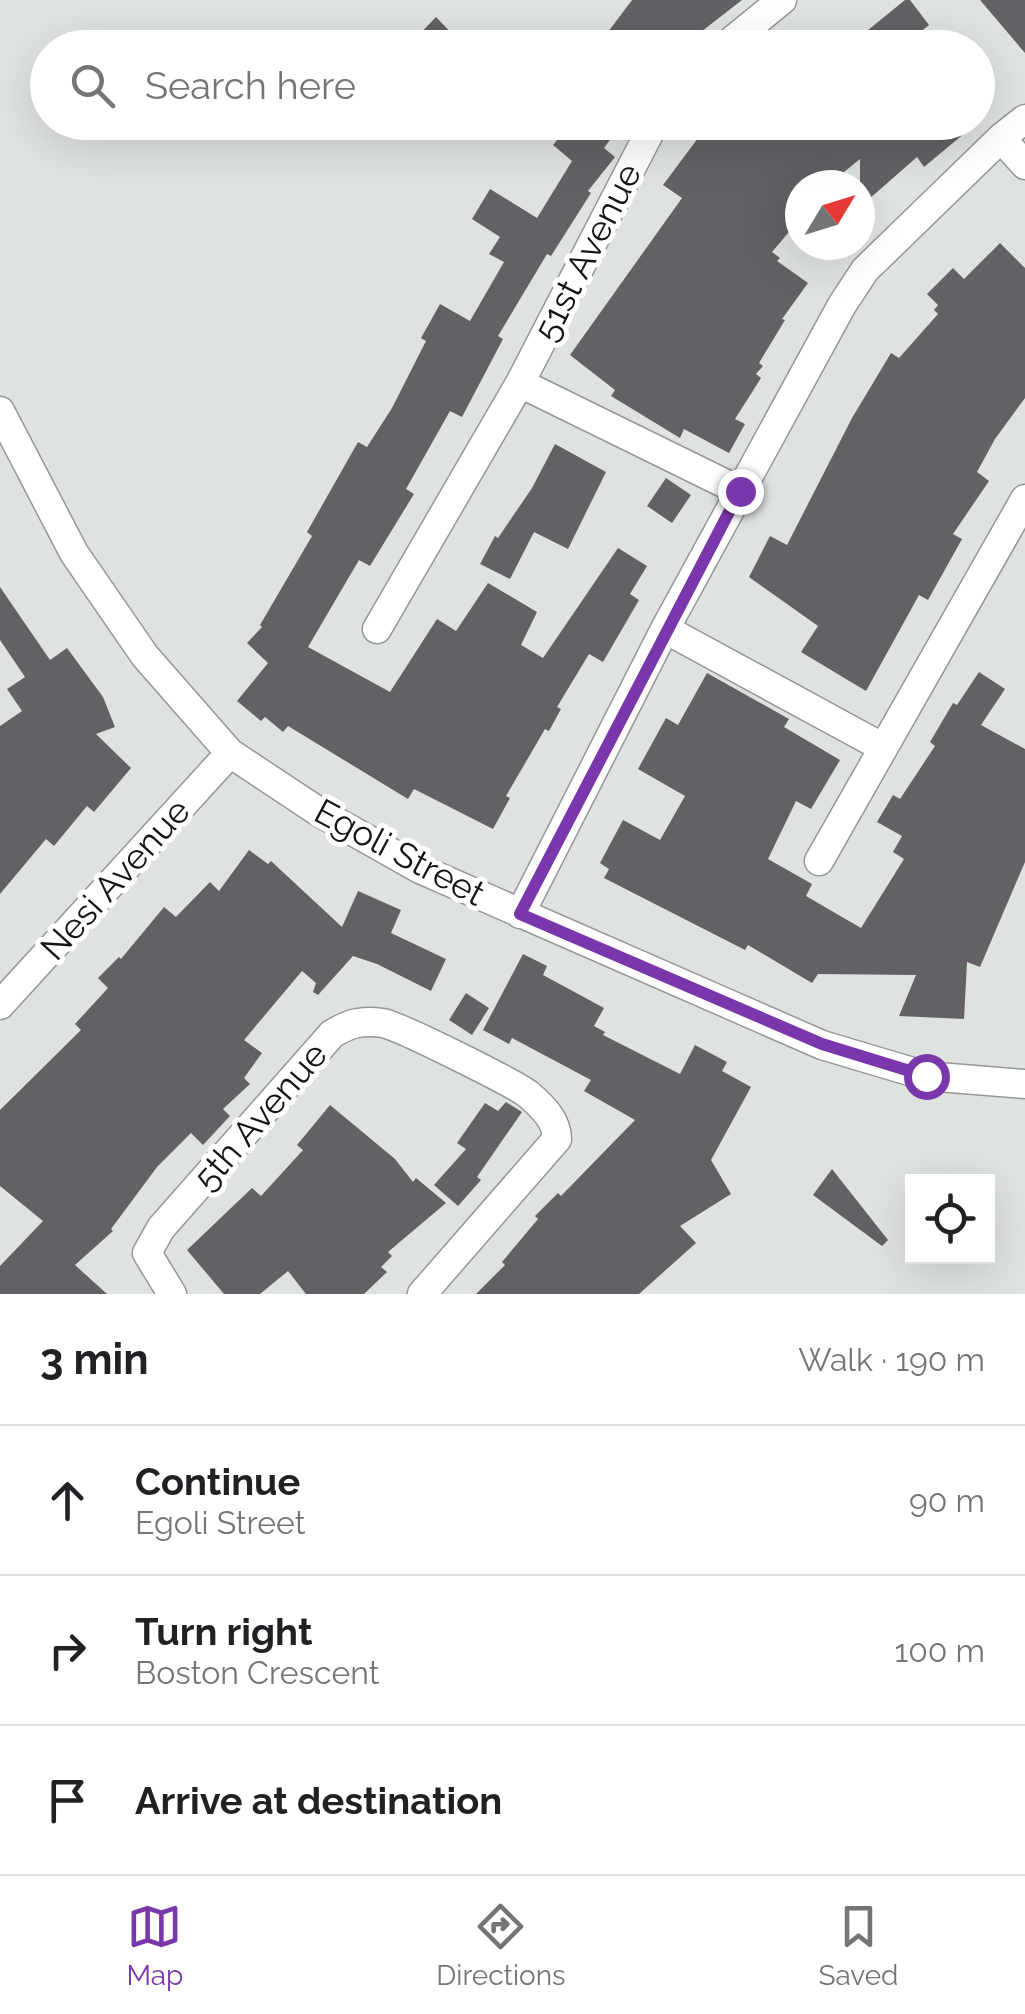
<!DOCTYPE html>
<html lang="en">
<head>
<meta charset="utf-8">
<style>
  :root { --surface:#fff; --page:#f2f2f2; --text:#202124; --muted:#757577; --line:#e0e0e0; --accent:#7a37ab }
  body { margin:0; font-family:Raleway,sans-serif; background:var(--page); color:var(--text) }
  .controls { position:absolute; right:30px; bottom:30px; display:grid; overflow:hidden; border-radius:0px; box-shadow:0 10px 40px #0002 }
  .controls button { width:90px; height:90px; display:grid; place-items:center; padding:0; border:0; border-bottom:2px solid var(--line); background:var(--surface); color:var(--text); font:50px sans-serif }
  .compass { position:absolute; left:785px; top:170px; width:90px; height:90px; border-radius:50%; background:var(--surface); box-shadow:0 10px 40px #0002; rotate:52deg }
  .stop { position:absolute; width:30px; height:30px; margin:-22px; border:8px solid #7a37ab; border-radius:50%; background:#fff }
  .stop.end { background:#7a37ab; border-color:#fff; box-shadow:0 2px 10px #0008 }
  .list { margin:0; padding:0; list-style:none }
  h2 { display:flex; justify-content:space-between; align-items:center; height:130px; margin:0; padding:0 40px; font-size:42px }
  h2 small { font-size:32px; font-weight:400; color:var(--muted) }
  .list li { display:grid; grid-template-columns:65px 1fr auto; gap:30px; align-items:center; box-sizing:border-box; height:150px; padding:0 40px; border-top:2px solid var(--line) }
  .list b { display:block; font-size:38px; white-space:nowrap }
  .list p { margin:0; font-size:32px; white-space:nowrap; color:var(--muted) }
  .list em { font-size:32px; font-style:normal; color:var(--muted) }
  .icon { flex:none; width:55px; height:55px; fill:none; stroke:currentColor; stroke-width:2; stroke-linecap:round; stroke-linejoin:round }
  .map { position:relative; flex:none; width:1025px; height:1294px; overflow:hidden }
  .search { position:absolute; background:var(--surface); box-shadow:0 10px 40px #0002; left:30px; right:30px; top:30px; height:110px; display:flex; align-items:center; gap:25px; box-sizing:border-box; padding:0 35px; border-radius:55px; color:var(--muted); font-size:38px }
  .sheet { height:580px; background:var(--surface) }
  nav { display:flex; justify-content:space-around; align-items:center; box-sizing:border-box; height:140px; border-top:2px solid var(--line); background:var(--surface); font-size:28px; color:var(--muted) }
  nav a { display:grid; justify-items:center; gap:5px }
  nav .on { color:var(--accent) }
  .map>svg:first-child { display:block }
  .building { fill:#636165 }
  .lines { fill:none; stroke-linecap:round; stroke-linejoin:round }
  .minor-casing { stroke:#949894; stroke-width:31 }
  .minor { stroke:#fff; stroke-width:28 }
  .route { stroke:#7a37ab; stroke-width:12 }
  .labels { text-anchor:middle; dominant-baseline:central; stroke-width:10; stroke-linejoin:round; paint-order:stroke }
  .street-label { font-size:35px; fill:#131413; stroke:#fff }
</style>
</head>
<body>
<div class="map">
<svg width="1025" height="1294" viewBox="0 0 1025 1294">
  <rect width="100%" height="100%" fill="#dfe3df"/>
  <!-- building -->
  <path class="building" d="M 632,0 L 742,0 L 697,35 L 706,48 L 596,48 Z
    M 905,0 L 910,0 L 929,25 L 901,48 L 846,48 Z
    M 980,0 L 1025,0 L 1025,53 Z
    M 436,17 L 466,48 L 406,48 Z
    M 572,122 L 623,122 L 604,148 L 615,157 L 588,191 L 591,193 L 551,256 L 547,254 L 498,336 L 503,339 L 462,417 L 450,411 L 406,489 L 414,494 L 370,566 L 359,560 L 308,647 L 390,692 L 437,619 L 456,631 L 488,583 L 537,612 L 521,645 L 543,658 L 618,548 L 647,566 L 630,594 L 639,600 L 603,662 L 589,654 L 557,707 L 561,709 L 549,731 L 545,729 L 506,796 L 510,798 L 493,829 L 414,789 L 408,799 L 288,726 L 283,732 L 265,717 L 261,721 L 237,701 L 268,663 L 247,643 L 262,627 L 260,625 L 312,536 L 307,532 L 358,442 L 367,447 L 392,408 L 426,341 L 421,338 L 440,304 L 470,321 L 504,262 L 489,254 L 500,237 L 472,219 L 490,189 L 537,218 L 572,161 L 553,145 Z
    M 738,122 L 978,122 L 924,167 L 917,157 L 860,207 L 860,159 L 828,185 L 800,185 L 800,219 L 772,252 L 780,258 L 777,261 L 808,283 L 782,319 L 785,320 L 759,363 L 763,366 L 756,374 L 761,378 L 735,419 L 745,424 L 729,453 L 684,429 L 680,438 L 611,396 L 615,390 L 570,355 L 682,198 L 663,185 L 707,126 L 724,140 Z
    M 1000,243 L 1025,268 L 1025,398 L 995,439 L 977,472 L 989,481 L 953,534 L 962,539 L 928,600 L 919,595 L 866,691 L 801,652 L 818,626 L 749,577 L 770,536 L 787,545 L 852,418 L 891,353 L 899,358 L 938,314 L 934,310 L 938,305 L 927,294 L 953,268 L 964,279 Z
    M 555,444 L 606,472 L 568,549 L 534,532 L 510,579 L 480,564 L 495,536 L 498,538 L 532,488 Z
    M 666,478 L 691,495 L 672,523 L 647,506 Z
    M 0,587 L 50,660 L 67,648 L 103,697 L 115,727 L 96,734 L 131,768 L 94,812 L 87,806 L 54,846 L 46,839 L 0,894 L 0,726 L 22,711 L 7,689 L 25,677 L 0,640 Z
    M 979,672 L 1005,689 L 981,725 L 1025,749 L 1025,862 L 980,967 L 967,962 L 964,1019 L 899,1016 L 916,975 L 818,974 L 812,983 L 748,945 L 745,950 L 604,878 L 609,869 L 600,863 L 623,820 L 660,840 L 685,796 L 638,769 L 666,718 L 678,725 L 707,673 L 789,719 L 784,727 L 840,760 L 811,809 L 796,801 L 768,859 L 812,884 L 806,896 L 861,928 L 904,859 L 893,852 L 902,836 L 877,822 L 893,795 L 900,799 L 935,746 L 930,742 L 953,703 L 957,705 Z
    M 249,850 L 268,864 L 271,861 L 342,927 L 358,891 L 401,910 L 391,933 L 446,959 L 431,991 L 377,964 L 353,956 L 318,995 L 313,992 L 316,983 L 302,971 L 244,1040 L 262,1053 L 244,1078 L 250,1084 L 223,1109 L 230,1116 L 203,1145 L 191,1133 L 157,1167 L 111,1229 L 113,1231 L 75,1265 L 107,1294 L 0,1294 L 0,1266 L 43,1221 L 0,1186 L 0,1110 L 81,1030 L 75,1024 L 108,988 L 98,978 L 119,957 L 121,959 L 164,907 L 176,917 L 210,882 L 219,891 Z
    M 523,954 L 547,966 L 543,975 L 604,1008 L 594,1026 L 605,1032 L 603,1035 L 680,1074 L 695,1045 L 727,1062 L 722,1071 L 751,1087 L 711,1160 L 731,1194 L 680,1226 L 696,1243 L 639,1294 L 476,1294 L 505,1265 L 502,1262 L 538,1219 L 535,1216 L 558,1193 L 561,1196 L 635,1120 L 584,1091 L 591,1080 L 512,1038 L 509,1044 L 483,1030 Z
    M 466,993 L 489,1008 L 472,1035 L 449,1020 Z
    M 506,1102 L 522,1112 L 477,1177 L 481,1180 L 458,1206 L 434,1185 L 466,1149 L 457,1143 L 485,1103 L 498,1111 Z
    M 330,1105 L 395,1159 L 413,1182 L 416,1178 L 446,1203 L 388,1252 L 392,1256 L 381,1267 L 387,1272 L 364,1294 L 306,1294 L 288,1271 L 260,1294 L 224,1294 L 187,1250 L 252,1188 L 261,1196 L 303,1150 L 297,1145 Z
    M 832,1169 L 888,1240 L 882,1246 L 813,1195 Z"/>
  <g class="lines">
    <defs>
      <path id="minor" d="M 723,48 L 782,0
        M 1001,138 L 1025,165
        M 520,383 L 740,491
        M 0,411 L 74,553 L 145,656 L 230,753 L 319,812 L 420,869 L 822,1045 L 926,1076 L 1025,1084
        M 377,629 L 520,383 L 655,122
        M 665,629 L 882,747
        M 819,861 L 1025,499
        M 520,914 L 665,629 L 842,305 L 865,270 L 1001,138 L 1025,119
        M 0,1005 L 230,753
        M 172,1294 L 147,1253 L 161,1228 L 332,1034 C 350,1023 361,1020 383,1023 C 399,1026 516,1084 529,1095 C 543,1107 557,1121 557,1139 L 422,1294"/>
    </defs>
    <!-- minor casing -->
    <use href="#minor" class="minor-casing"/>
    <!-- minor -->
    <use href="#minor" class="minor"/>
  </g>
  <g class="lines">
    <!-- route -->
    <path class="route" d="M 740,491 L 520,914 L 822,1044 L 926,1076"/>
  </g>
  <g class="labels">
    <!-- street labels -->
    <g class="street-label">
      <text transform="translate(587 252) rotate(-63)">51st Avenue</text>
      <text transform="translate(400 852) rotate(28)">Egoli Street</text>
      <text transform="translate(115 879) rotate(-48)">Nesi Avenue</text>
      <text transform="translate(260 1116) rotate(-49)">5th Avenue</text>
    </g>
  </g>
</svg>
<div class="controls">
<button><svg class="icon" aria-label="locate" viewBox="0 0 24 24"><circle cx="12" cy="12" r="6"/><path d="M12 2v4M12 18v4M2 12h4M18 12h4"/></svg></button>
</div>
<svg class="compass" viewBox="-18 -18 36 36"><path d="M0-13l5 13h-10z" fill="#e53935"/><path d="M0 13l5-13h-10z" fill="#757577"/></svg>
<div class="stop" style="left:926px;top:1076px"></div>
<div class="stop end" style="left:740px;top:491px"></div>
<div class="search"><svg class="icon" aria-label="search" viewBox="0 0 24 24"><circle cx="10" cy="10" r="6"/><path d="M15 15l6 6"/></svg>Search here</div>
</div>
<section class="sheet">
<h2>3 min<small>Walk · 190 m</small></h2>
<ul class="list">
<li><svg class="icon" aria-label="ahead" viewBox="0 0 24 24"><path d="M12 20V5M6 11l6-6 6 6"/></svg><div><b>Continue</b><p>Egoli Street</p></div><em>90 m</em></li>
<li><svg class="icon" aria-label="right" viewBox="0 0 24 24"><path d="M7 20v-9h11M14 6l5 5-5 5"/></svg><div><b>Turn right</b><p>Boston Crescent</p></div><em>100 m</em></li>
<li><svg class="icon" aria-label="arrive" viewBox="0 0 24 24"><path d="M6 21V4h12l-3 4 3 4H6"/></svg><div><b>Arrive at destination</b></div></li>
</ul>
</section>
<nav>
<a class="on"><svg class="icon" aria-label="map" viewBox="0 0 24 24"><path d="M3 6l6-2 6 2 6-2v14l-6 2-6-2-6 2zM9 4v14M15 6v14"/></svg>Map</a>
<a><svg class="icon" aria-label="directions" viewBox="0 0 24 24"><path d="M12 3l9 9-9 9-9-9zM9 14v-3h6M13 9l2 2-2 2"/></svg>Directions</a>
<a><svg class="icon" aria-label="saved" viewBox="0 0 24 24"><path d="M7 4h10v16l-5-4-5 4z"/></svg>Saved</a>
</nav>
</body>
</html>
